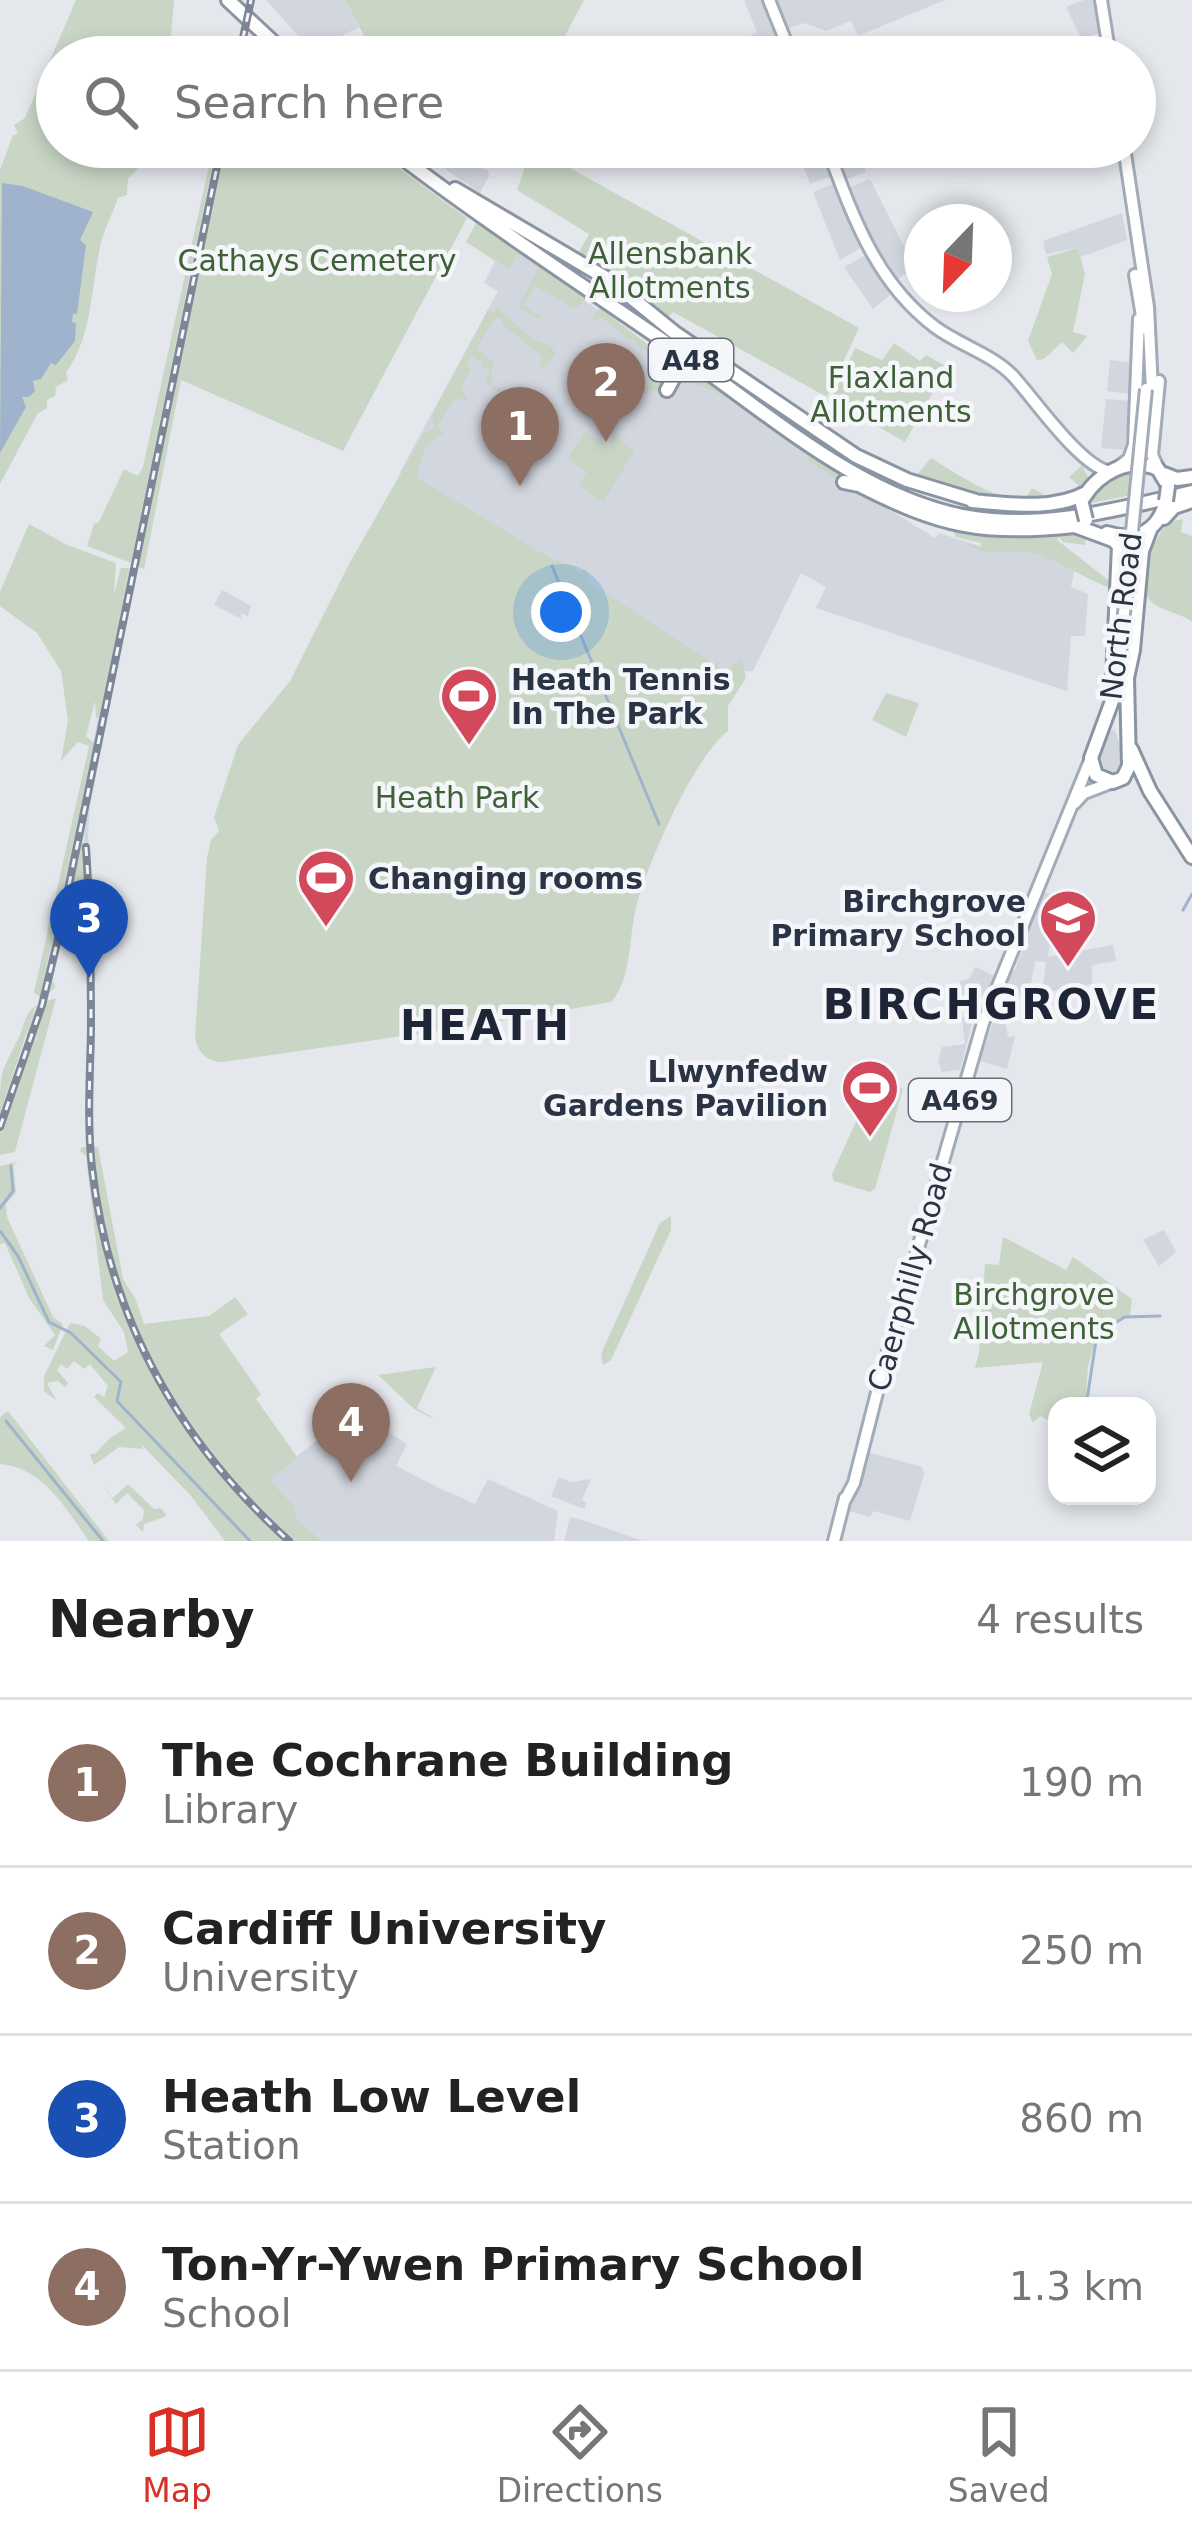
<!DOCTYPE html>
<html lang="en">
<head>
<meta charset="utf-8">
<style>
  :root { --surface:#fff; --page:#f6f6f6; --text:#222; --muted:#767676; --line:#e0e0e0; --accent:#d93025 }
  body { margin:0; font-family:"DejaVu Sans",sans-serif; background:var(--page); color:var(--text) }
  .controls { position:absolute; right:36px; bottom:36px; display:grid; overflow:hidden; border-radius:24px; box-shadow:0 6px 18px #0003 }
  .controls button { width:108px; height:108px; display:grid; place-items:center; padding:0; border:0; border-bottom:3px solid var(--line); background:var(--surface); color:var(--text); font:60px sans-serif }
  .compass { position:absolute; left:904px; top:204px; width:108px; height:108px; border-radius:50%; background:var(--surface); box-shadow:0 6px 18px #0003; rotate:203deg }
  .you { position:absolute; left:561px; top:612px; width:42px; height:42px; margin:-30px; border:9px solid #fff; border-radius:50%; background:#1a73e8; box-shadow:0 0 0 18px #1a73e833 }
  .badge { display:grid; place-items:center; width:78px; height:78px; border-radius:50%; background:var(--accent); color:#fff; font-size:39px; font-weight:700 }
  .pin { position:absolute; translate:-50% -99px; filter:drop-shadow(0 3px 6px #0008) }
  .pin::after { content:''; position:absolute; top:63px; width:42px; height:36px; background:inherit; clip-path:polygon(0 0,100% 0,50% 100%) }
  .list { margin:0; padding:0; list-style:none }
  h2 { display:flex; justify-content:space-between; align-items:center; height:156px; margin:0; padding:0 48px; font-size:51px }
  h2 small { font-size:39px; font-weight:400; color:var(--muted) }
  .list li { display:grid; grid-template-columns:78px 1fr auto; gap:36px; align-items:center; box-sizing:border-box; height:168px; padding:0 48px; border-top:3px solid var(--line) }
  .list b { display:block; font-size:45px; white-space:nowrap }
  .list p { margin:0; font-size:39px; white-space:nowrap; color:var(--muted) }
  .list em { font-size:39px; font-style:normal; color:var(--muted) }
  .icon { flex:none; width:66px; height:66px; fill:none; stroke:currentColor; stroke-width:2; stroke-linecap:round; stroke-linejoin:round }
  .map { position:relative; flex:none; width:1192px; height:1541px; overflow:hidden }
  .search { position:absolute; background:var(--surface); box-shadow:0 6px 18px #0003; left:36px; right:36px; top:36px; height:132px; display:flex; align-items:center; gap:30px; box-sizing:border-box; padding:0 42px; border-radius:66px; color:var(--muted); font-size:45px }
  .sheet { height:828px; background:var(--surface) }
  nav { display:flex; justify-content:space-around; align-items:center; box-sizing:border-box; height:168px; border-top:3px solid var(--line); background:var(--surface); font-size:33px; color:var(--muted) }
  nav a { display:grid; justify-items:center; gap:6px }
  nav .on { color:var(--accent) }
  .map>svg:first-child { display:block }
  .built { fill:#d2d6de }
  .green { fill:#c9d6c5 }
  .water { fill:#9fb4cc }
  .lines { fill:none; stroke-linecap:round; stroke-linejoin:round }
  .stream { stroke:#9fb4cc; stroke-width:3 }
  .primary-casing { stroke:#a3abb8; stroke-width:16 }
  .highway-casing { stroke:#8b94a3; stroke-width:18 }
  .primary { stroke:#fff; stroke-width:10 }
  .highway { stroke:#fff; stroke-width:12 }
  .rail-casing { stroke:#7d8696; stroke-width:8 }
  .rail { stroke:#f4f6f9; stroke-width:3; stroke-dasharray:9; stroke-linecap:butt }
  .primary-bridge-casing { stroke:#a3abb8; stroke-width:16; stroke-linecap:butt }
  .highway-bridge-casing { stroke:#8b94a3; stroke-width:18; stroke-linecap:butt }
  .primary-bridge { stroke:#fff; stroke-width:10 }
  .highway-bridge { stroke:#fff; stroke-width:12 }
  .labels { text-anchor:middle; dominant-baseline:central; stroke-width:9; stroke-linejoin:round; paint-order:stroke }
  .shield { fill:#f4f6f9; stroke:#676e7b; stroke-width:3 }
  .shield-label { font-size:27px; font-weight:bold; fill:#2b3445 }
  .park-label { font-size:30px; fill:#3f6138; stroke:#f4f6f9 }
  .street-label { font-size:30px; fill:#2b3445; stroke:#f4f6f9 }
  .poi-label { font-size:30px; font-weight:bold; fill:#2b3445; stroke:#f4f6f9; text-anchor:start }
  .district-label { font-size:42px; font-weight:bold; letter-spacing:3px; fill:#1d2536; stroke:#f4f6f9 }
</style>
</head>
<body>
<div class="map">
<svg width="1192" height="1541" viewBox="0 0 1192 1541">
  <rect width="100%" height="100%" fill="#e4e7ec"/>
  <!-- built -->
  <path class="built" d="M 266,0 L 345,0 L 359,27 L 332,41 L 316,56 Z
    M 744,0 L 762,0 L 784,52 L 760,57 L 751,35 L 757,32 Z
    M 775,0 L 945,0 L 858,36 L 851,21 L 826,31 L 805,23 L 786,29 Z
    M 1084,0 L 1096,0 L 1103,31 L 1082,40 L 1066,7 Z
    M 413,147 L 488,170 L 489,176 L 480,193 Z
    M 796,147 L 822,147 L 833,176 L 810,184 Z
    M 844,147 L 856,147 L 866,172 L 845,180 L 834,151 Z
    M 870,179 L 915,268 L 894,281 L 873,245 L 848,188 Z
    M 836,183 L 862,247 L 840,260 L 813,192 Z
    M 1122,213 L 1127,240 L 1081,257 L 1078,248 L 1046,254 L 1043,241 Z
    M 518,253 L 663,356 L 667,380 L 660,390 L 671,387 L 676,363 L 846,475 L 856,489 L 935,538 L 939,533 L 982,547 L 1025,545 L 1074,571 L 1071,587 L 1088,594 L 1085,636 L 1071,636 L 1067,691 L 816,608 L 826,587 L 801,573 L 753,671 L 726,672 L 400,472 L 498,291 L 484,283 L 495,261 L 509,270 Z
    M 866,255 L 892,293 L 873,309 L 844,267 Z
    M 1110,360 L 1134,363 L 1130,394 L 1107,391 Z
    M 1106,399 L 1130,401 L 1125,450 L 1101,448 Z
    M 129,568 L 136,571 L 90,805 L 88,835 L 95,913 L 90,920 L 84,833 L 46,995 L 41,995 Z
    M 222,590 L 251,606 L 248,616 L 240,613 L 243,620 L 214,605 Z
    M 1114,729 L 1125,758 L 1123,771 L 1115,776 L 1101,772 L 1097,765 L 1109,732 Z
    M 1044,892 L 1064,899 L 1047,957 L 1113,945 L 1116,961 L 1092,965 L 1092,984 L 1042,993 L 1046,962 L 1035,961 L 1029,995 L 1006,996 L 1003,992 L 1012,970 L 1015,970 Z
    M 975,967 L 995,976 L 984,1000 L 964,1004 L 960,981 L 969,979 Z
    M 50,1000 L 37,1042 L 0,1132 L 0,1114 L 25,1044 L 29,1014 L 43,1005 L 41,1013 Z
    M 1003,1011 L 1008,1037 L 1015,1036 L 1007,1069 L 980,1061 L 996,1013 Z
    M 974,1016 L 960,1070 L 942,1072 L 938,1062 L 942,1047 L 965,1044 L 962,1017 Z
    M 1164,1230 L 1176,1252 L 1159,1266 L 1143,1240 Z
    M 375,1423 L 407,1444 L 396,1466 L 439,1488 L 475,1504 L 488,1479 L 558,1511 L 554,1541 L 322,1541 L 295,1519 L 268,1479 L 335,1426 L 357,1432 L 359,1437 L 362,1430 Z
    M 867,1452 L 922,1467 L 924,1474 L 910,1521 L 873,1511 L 870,1517 L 849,1511 L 862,1482 Z
    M 559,1477 L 570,1482 L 591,1479 L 582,1500 L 587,1503 L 584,1509 L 551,1496 Z
    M 570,1517 L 582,1520 L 643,1541 L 564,1541 Z"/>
  <!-- green -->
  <path class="green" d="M 76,0 L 174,0 L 169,57 L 57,57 L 57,147 L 143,147 L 137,170 L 128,178 L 127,195 L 118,198 C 113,213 105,227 101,243 C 90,289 94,332 66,373 L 68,380 L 56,387 L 55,396 L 47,400 L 47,408 L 38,413 L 0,484 L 0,170 L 13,135 L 18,134 L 14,125 L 25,118 Z
    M 345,0 L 584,0 L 554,57 L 381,57 L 367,41 Z
    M 213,147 L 212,168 L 131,563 L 87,546 L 94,524 L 99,522 L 124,469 L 138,476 L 143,467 Z
    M 223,147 L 370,147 L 467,218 L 343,451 L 181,380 L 144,569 L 137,566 Z
    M 532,147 L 859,328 L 827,397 L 673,312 L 666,320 L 577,256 L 589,234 L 517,190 Z
    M 478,219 L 591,301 L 582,300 L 581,305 L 573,308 L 535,286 L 523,305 L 544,319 L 530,315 L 519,306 L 539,268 L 518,254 L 509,270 L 466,242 Z
    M 1078,248 L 1085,274 L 1073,332 L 1087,336 L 1073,353 L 1062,342 L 1044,359 L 1037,360 L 1028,341 L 1052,274 L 1047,257 Z
    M 497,307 L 532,339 L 552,347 L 555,354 L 544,368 L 539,365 L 542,356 L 504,326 L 501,319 L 495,317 L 477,348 L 494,363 L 491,376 L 494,385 L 515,398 L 520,396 L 524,404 L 520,403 L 508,423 L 500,418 L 508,409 L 502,394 L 484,382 L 491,370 L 482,368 L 484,363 L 470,356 L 466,363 L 471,369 L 461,387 L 469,401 L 455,398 L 438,425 L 443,434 L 426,446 L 416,477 L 550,558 L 570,564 L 579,573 L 585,568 L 589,577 L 587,581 L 725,671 L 742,659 L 746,678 L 728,706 L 728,731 C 694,756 644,870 635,912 C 629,940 631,981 611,1002 L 496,1022 L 487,1007 L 480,1005 L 472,1026 L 223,1062 C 207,1062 198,1053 195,1037 L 207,858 L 211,840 L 219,831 L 214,817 L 238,745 L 290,681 L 348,566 L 423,434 L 434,428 L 432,415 L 488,310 L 495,312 Z
    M 600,308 L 663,356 L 670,371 L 657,391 L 646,391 L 634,381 L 647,388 L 653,379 L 656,383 L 664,360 L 636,345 L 634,338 L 629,340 L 601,317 L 597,322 L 592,318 Z
    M 622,318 L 854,478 L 852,481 L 836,479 L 806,460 L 810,453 C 774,430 714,381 678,381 L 665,350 Z
    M 894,343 L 920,361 L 926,355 L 947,367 L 905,442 L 831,400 L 855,348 L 882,360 Z
    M 584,432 L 609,447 L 616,432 L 628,448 L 635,450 L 603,502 L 579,486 L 587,472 L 567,460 Z
    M 931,458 C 961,476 989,498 1025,499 L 1032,488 L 1043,494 L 1042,500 L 1062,498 L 1080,487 L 1069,477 L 1082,465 L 1088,477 C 1062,536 912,480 868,459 L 913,479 Z
    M 1135,468 L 1132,495 L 1086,504 L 1102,481 Z
    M 1183,519 L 1181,532 L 1192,536 L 1192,622 C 1182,613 1158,611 1150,600 C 1132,578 1153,543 1168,522 Z
    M 29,524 L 65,544 L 116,563 L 114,594 L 121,568 L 129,568 L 100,716 L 96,718 L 95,701 L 86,736 L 94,743 L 40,997 L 34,992 L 89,746 L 78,742 L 61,761 L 68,720 L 61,671 L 37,633 L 0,606 L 0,592 Z
    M 951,527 L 1075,529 L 1086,535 L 1085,545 L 1063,542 L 1059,537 L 1057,540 L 1112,583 L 1112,589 C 1085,579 1059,560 1031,553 C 1007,547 987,560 966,543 L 981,547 L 981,543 L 956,537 Z
    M 886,693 L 919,703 L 906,737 L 872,720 Z
    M 82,831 L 90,922 L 83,932 L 76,930 L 75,920 L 64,927 L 52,981 L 56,986 L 46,996 Z
    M 56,998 L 15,1152 L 0,1155 L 0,1132 L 34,1041 L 37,1041 L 44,1002 Z
    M 38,1004 L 34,1010 L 0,1114 C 0,1070 0,1076 17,1041 C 26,1025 22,1015 38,1004 Z
    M 899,1086 L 903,1089 L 875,1189 L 870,1192 L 834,1181 L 832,1174 L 870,1091 Z
    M 82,1147 L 98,1147 L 123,1279 L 135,1298 L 144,1324 L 209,1316 L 235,1297 L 248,1314 L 219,1334 L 261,1394 L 256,1399 L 298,1458 L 269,1480 L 295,1507 L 296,1519 L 322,1541 L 225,1541 L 191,1496 L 141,1444 L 143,1449 L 119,1447 L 94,1465 L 90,1454 L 95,1454 L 110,1438 L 126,1428 L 94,1397 L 98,1393 L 104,1397 L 108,1386 L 90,1364 L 84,1369 L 74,1361 L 67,1369 L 61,1364 L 57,1370 L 68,1383 L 65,1387 L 58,1381 L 47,1383 L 56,1400 L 44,1391 L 44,1376 L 70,1323 L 85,1326 L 101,1339 L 98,1346 L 114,1361 L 128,1352 L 124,1332 L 103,1300 L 86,1156 L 80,1151 Z
    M 17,1162 L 13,1165 L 16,1192 L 6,1204 L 7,1217 L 53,1317 L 63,1324 L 53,1350 L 44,1346 L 55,1335 L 29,1298 L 5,1243 L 0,1244 L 0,1166 Z
    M 671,1216 L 671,1230 L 611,1360 L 603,1365 L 601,1354 L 660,1223 Z
    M 1003,1237 L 1066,1270 L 1073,1257 L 1132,1299 L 1130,1315 L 1097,1334 L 1088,1367 L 1085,1406 L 1057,1406 L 1057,1425 L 1040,1416 L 1033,1423 L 1029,1414 L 1043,1362 L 975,1368 L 979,1353 L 985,1264 L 999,1265 Z
    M 436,1367 L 417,1408 L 438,1421 L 414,1409 L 378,1375 Z
    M 8,1411 L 109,1541 L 89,1541 C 66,1509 44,1468 0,1464 L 0,1417 Z
    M 128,1484 L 154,1509 L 161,1508 L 167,1516 L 144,1524 L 143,1532 L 136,1525 L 143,1519 L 144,1510 L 127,1493 L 116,1504 L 104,1486 L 113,1498 Z"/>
  <!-- water -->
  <path class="water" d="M 2,183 L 23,186 L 93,212 L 80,240 L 86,245 L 77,314 L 73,314 L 72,322 L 76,323 L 75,341 L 56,365 L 51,363 L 41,379 L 33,381 L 35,391 L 29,397 L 22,397 L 26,407 L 0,453 Z"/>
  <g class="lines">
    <!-- stream -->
    <path class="stream" d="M 552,566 L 659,824
      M 1183,910 L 1192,894
      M 0,1208 L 13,1191 L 11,1166
      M 0,1231 L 18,1256 L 49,1322 L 71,1333 L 121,1382 L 117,1401 L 250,1541
      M 1086,1406 L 1097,1334 L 1125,1317 L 1160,1316
      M 6,1421 L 103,1541"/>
    <defs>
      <path id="primary" d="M 769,0 L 792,57
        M 1101,0 L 1110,57
        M 827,147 C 852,214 875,282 935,327 C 959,345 992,354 1013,376 C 1035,400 1080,466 1110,472
        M 1124,147 L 1148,307 L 1152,390
        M 1135,275 L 1144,328
        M 1159,381 L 1152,455 L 1159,470
        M 1118,467 L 1129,459 L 1134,445 L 1139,319
        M 1075,803 L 1084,793 L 1113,782
        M 845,1500 L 854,1483 L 883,1369 L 983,1023 L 1091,758
        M 834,1541 L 845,1498"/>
      <path id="highway" d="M 228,0 L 289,57
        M 388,147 C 481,219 581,284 678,351 C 767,412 859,497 968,517 C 1044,530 1118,509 1192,492
        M 455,189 L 611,281 L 675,333 L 856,456 L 907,480 L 976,501
        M 657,346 L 674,366 L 673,379 L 667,390
        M 1164,474 L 1177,479 L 1192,477
        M 844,482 L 859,485 C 939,526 983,536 1074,526
        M 1084,497 C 1099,473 1129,456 1158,469 L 1168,486
        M 972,501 C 1008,504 1053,511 1086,493
        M 1164,518 L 1174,507 L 1192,501
        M 1075,526 L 1113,540 L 1119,546 L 1112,701 L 1091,758 L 1096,775 L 1113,782 L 1123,778 L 1129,766 L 1127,678 L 1133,650 L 1142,551 L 1150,530
        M 1107,533 C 1136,542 1158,532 1166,501
        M 1131,749 L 1150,791 L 1192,857"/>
    </defs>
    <!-- primary casing -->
    <use href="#primary" class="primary-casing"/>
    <!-- highway casing -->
    <use href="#highway" class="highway-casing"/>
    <!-- primary -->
    <use href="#primary" class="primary"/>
    <!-- highway -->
    <use href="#highway" class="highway"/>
    <defs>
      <path id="rail" d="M 239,57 L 251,0
        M 86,847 C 90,908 91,969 91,1030 C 90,1076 87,1123 92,1168 C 109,1318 178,1441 289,1541
        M 0,1127 L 42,1005 L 57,943 L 221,147"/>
    </defs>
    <!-- rail casing -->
    <use href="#rail" class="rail-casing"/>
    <!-- rail -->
    <use href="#rail" class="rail"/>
    <defs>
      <path id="primary-bridge" d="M 1120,654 L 1146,389"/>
      <path id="highway-bridge" d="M 1166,501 L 1168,486
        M 1082,504 L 1086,520"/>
    </defs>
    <!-- primary-bridge casing -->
    <use href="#primary-bridge" class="primary-bridge-casing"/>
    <!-- highway-bridge casing -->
    <use href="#highway-bridge" class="highway-bridge-casing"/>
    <!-- primary-bridge -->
    <use href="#primary-bridge" class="primary-bridge"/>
    <!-- highway-bridge -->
    <use href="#highway-bridge" class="highway-bridge"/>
  </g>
  <!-- icons -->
  <defs>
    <symbol id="stadium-pin" viewBox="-11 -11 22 30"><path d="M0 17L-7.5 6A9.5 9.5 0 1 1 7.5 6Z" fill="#d1495b" stroke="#f4f6f9"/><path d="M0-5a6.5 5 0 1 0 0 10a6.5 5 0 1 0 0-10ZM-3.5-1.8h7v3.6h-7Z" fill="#fff"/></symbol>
    <symbol id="school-pin" viewBox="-11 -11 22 30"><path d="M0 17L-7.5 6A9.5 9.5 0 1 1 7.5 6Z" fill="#d1495b" stroke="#f4f6f9"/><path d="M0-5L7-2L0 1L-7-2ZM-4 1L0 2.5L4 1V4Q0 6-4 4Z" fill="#fff"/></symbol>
  </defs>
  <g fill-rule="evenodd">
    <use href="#stadium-pin" x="436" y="663" width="66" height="90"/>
    <use href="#stadium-pin" x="293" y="845" width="66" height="90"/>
    <use href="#school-pin" x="1035" y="885" width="66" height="90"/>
    <use href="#stadium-pin" x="837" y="1055" width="66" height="90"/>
  </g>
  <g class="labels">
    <!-- shield labels -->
    <g class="shield">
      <rect x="649" y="339" width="84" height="42" rx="9"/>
      <rect x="909" y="1079" width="102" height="42" rx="9"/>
    </g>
    <g class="shield-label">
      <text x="691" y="360">A48</text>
      <text x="960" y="1100">A469</text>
    </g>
    <!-- park labels -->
    <g class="park-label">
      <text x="670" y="253">Allensbank<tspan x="670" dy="34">Allotments</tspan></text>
      <text x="317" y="260">Cathays Cemetery</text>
      <text x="891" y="377">Flaxland<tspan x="891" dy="34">Allotments</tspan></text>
      <text x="457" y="797">Heath Park</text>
      <text x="1034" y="1294">Birchgrove<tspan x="1034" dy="34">Allotments</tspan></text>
    </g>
    <!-- street labels -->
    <g class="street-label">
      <text transform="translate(1121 616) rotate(-83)">North Road</text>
      <text transform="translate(910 1277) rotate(-74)">Caerphilly Road</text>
    </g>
    <!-- poi labels -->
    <g class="poi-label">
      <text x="511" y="679">Heath Tennis<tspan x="511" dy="34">In The Park</tspan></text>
      <text x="368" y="878">Changing rooms</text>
      <text x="1026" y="901" text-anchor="end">Birchgrove<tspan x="1026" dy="34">Primary School</tspan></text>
      <text x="828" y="1071" text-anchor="end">Llwynfedw<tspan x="828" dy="34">Gardens Pavilion</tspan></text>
    </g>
    <!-- district labels -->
    <g class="district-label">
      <text x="992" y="1004">BIRCHGROVE</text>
      <text x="486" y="1025">HEATH</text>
    </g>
  </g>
</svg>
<div class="controls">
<button><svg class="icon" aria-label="layers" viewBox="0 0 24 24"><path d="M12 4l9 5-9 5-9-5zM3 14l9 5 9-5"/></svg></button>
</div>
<svg class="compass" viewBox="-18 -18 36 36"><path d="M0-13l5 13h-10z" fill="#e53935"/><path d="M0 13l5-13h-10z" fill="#767676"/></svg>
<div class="you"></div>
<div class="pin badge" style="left:520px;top:486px;background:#8d6e63">1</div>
<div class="pin badge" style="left:606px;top:442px;background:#8d6e63">2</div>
<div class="pin badge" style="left:89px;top:978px;background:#1a4fb4">3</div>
<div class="pin badge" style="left:351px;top:1482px;background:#8d6e63">4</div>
<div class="search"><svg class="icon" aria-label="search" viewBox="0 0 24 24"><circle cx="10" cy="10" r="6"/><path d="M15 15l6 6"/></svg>Search here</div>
</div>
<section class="sheet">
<h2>Nearby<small>4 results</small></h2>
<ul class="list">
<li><span class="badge" style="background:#8d6e63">1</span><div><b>The Cochrane Building</b><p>Library</p></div><em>190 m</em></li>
<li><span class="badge" style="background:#8d6e63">2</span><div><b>Cardiff University</b><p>University</p></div><em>250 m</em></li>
<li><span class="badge" style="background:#1a4fb4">3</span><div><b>Heath Low Level</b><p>Station</p></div><em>860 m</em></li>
<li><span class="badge" style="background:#8d6e63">4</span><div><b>Ton-Yr-Ywen Primary School</b><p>School</p></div><em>1.3 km</em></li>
</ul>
</section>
<nav>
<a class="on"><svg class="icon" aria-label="map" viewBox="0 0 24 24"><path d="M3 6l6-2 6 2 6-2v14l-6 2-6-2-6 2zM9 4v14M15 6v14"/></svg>Map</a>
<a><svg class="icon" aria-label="directions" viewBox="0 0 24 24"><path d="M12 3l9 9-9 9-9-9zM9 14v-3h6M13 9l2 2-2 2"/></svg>Directions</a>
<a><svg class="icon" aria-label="saved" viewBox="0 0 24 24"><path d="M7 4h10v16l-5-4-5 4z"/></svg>Saved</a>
</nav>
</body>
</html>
